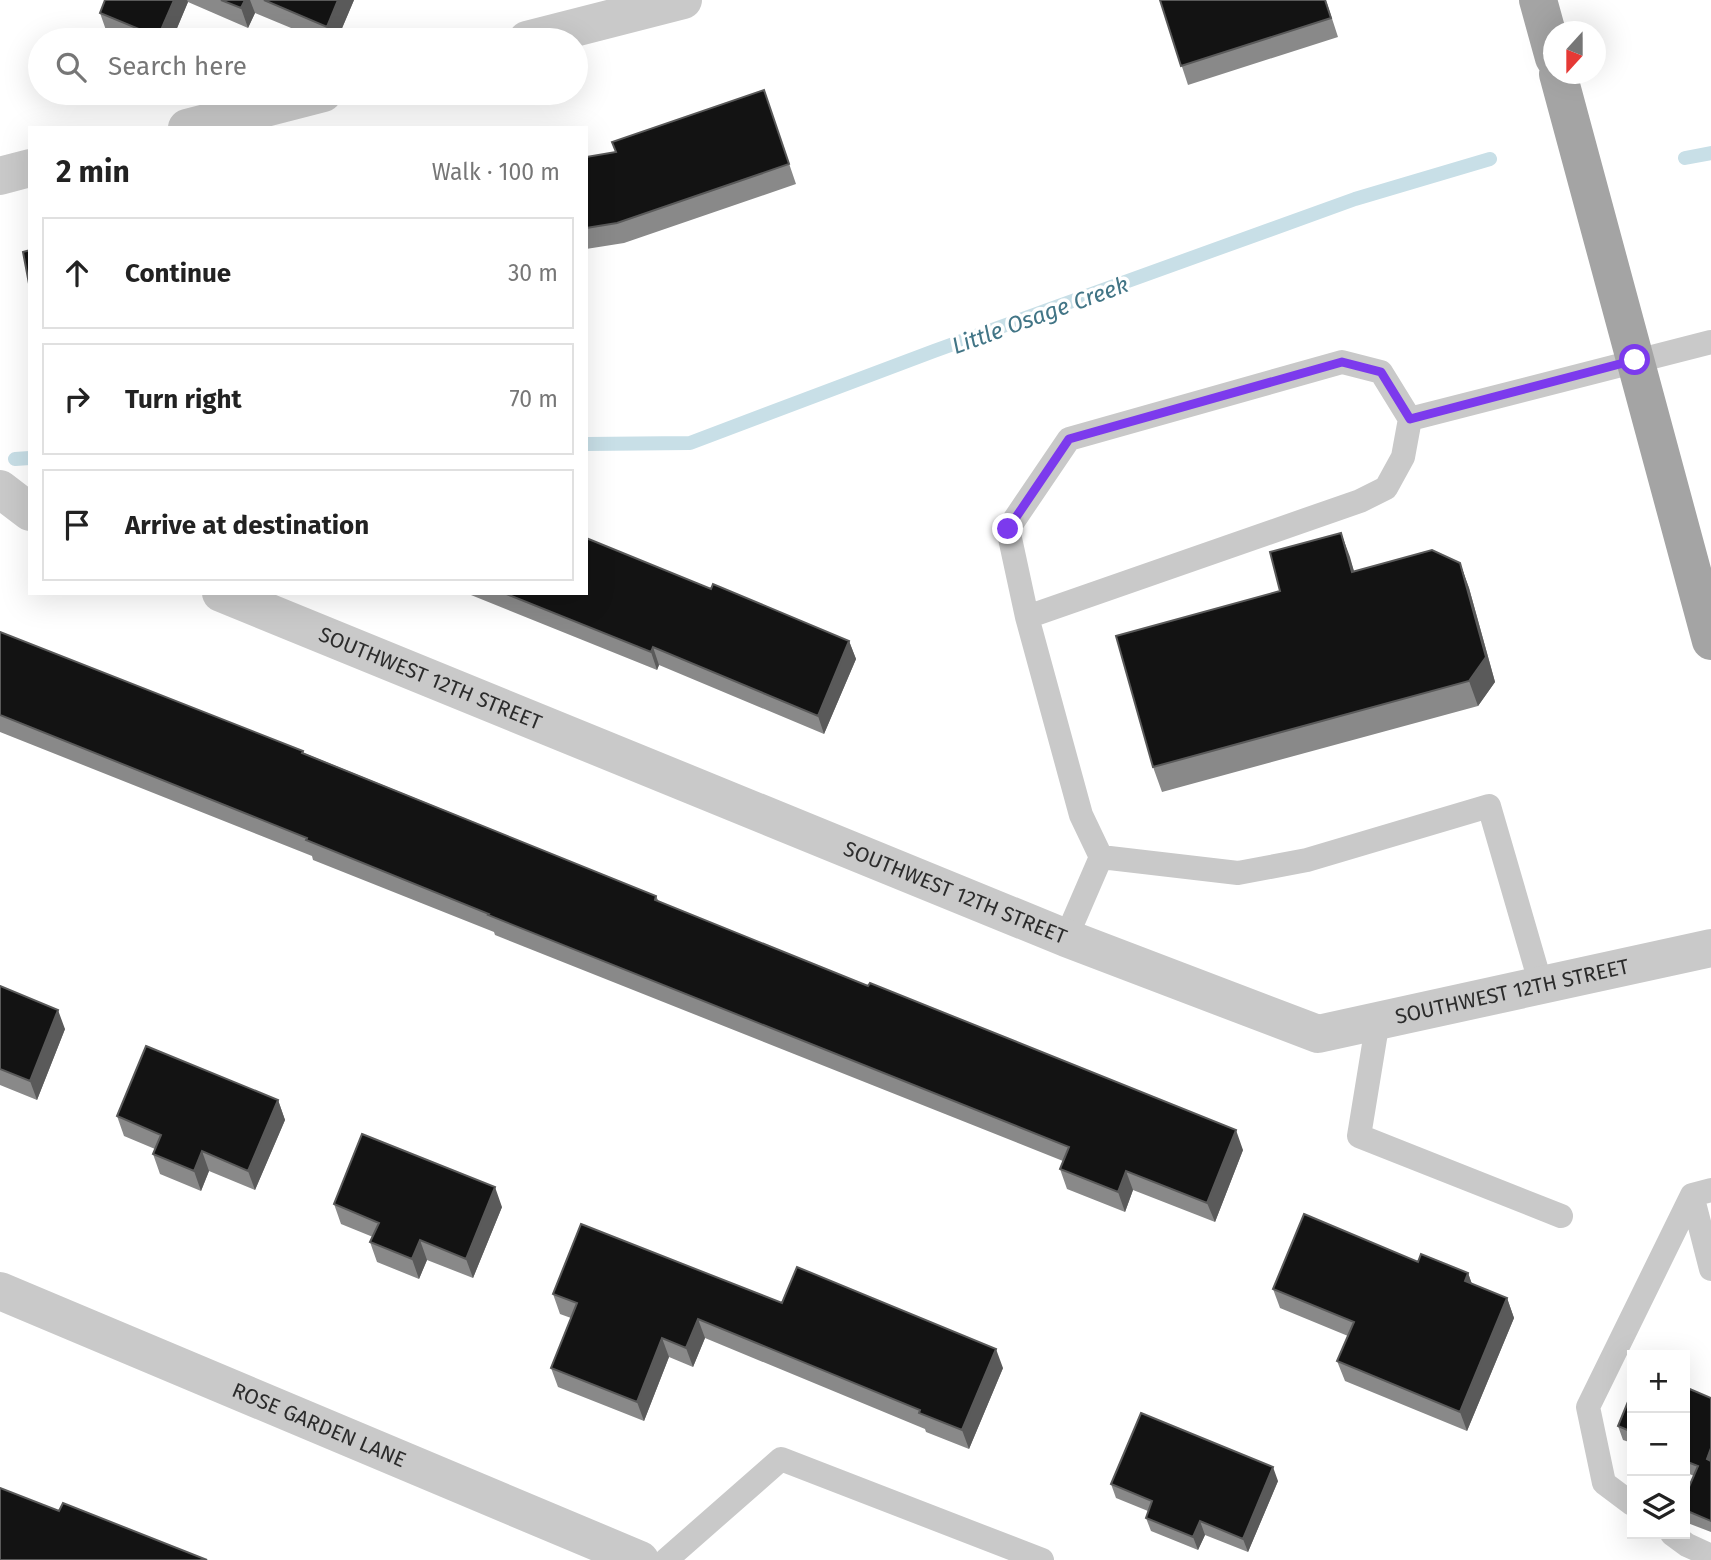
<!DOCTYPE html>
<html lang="en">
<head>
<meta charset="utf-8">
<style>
  :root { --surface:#fff; --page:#f2f2f2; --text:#222; --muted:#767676; --line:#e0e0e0 }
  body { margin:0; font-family:"Fira Sans",sans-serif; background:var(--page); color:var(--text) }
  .controls { position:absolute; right:21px; bottom:21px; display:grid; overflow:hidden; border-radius:0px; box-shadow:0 7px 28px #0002 }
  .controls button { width:63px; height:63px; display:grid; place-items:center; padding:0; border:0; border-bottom:2px solid var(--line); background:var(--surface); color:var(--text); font:35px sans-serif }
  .compass { position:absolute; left:1543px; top:21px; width:63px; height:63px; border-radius:50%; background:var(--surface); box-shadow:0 7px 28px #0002; rotate:201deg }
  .stop { position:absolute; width:21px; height:21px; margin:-16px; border:5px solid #7c3aed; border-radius:50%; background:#fff }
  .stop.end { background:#7c3aed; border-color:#fff; box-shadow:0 2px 7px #0008 }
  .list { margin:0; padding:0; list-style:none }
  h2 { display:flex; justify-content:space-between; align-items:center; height:91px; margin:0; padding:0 28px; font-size:30px }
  h2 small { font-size:23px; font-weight:400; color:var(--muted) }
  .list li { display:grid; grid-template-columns:46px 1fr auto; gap:21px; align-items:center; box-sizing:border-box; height:112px; margin:0 14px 14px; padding:0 14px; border:2px solid var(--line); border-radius:0px }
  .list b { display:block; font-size:26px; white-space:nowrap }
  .list em { font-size:23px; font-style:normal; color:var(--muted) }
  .icon { flex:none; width:38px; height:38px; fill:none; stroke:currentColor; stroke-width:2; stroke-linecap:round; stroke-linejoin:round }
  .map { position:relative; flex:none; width:1711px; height:1560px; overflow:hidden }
  .search { position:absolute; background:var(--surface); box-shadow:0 7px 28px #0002; left:28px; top:28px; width:560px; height:77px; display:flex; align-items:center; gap:18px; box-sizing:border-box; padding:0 24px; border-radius:38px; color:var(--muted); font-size:26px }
  .panel { position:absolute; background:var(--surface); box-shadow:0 7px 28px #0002; left:28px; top:126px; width:560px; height:469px; border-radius:0px }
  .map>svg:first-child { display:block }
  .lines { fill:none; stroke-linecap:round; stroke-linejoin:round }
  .stream { stroke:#c8dfe7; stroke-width:14 }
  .service { stroke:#c9c9c9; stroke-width:24 }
  .minor { stroke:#c9c9c9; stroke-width:38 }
  .primary { stroke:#a4a4a4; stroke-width:38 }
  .wall { fill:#898989 }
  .shaded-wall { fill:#5a5a5a }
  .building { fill:#131313; stroke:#5a5a5a; stroke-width:2 }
  .route { stroke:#7c3aed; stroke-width:9 }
  .labels { text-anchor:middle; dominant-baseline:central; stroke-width:7; stroke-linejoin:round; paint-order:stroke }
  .street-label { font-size:21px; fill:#2c2c2c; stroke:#fff }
  .water-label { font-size:23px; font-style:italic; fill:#427586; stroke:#fff }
</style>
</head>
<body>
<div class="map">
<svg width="1711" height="1560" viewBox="0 0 1711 1560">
  <rect width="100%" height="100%" fill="#fff"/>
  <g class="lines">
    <!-- stream -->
    <path class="stream" d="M 1685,158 L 1711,153
      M 586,444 L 690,443 L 934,351 L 1355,199 L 1490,159
      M 15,459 L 30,458"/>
    <!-- service -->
    <path class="service" d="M 1027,617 L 1008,529 L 1069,439 L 1342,362 L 1381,372 L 1410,419
      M 1101,857 L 1238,873 L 1307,860 L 1489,806 L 1541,985
      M 1066,938 L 1101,857 L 1081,815 L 1027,617 L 1360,501 L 1386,488 L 1403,457 L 1410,419 L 1711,342
      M 1378,1020 L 1359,1136 L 1561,1216
      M 1692,1195 L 1711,1269
      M 1632,1504 L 1604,1483 L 1588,1407 L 1692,1195 L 1711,1190
      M 1672,1534 L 1687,1545 L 1711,1556
      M 666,1560 L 781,1459 L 1042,1560"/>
    <!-- minor -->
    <g class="minor">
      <path d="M 527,40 L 683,0"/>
      <path d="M 187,128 L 323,93"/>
      <path d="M 0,176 L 30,168"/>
      <path d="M 0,489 L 30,512"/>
      <path id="s1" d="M 221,593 L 1066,938 L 1318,1034 L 1711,948"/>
      <path id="s2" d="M 0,1291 L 640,1560"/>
    </g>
    <!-- primary -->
    <path class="primary" d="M 1538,0 L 1554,58
      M 1558,74 L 1711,641"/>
  </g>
  <!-- wall -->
  <path class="wall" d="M 105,0 L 354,0 L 337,40 L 320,40 L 255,13 L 248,28 L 188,2 L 172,40 L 125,40 L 107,33 L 100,13 Z
    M 1160,0 L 1326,0 L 1338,37 L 1188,85 Z
    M 764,90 L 796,184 L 624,243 L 586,249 L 586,157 L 616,152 Z
    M 1341,533 L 1354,571 L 1460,563 L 1469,588 L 1495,682 L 1478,706 L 1162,792 L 1153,767 L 1280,591 Z
    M 711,589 L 849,641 L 856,659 L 824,734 L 659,665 L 657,670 L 466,593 L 586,593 Z
    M 0,632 L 303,751 L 304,753 L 656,896 L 659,902 L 1243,1150 L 1215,1222 L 1133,1190 L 1125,1212 L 1067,1189 L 1060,1169 L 1063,1161 L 495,935 L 494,932 L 313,860 L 312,856 L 0,732 Z
    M 0,986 L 65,1029 L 37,1100 L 0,1085 Z
    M 278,1100 L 285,1120 L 255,1190 L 209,1171 L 201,1191 L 160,1174 L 153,1154 L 155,1149 L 124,1136 L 117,1116 Z
    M 334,1204 L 502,1207 L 473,1278 L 427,1260 L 419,1279 L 377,1262 L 370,1242 L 373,1237 L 341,1224 Z
    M 1418,1262 L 1468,1273 L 1472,1284 L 1507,1298 L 1514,1318 L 1467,1431 L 1345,1381 L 1337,1361 L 1348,1336 L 1280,1308 L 1273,1289 Z
    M 553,1294 L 782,1303 L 1003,1368 L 969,1449 L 926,1432 L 925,1429 L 705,1338 L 693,1367 L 669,1357 L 644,1421 L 558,1387 L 551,1368 L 571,1318 L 560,1314 Z
    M 1685,1387 L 1711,1398 L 1711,1532 L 1685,1522 L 1685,1496 L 1694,1476 L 1685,1472 Z
    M 1632,1392 L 1632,1443 L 1623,1440 L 1618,1426 Z
    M 1278,1481 L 1248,1552 L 1205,1535 L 1198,1550 L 1151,1531 L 1146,1518 L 1148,1511 L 1116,1498 L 1111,1484 Z"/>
  <!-- shaded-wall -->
  <path class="shaded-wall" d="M 174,0 L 187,0 L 188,2 L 172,40 L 159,40 L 158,37 Z
    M 245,0 L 250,0 L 255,13 L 248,28 L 241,8 Z
    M 338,0 L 354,0 L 337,40 L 332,40 L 327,27 Z
    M 1341,533 L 1350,557 L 1361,597 L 1352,572 Z
    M 1460,563 L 1469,588 L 1495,682 L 1478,706 L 1469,681 Z
    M 849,641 L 856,659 L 824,734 L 818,716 Z
    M 653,647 L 659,665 L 657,670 L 651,652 Z
    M 58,1010 L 65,1029 L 37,1100 L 30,1081 Z
    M 278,1100 L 285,1120 L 255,1190 L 248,1171 Z
    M 1236,1130 L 1243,1150 L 1215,1222 L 1207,1203 Z
    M 202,1151 L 209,1171 L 201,1191 L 194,1171 Z
    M 1126,1171 L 1133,1190 L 1125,1212 L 1118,1192 Z
    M 495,1187 L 502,1207 L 473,1278 L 466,1259 Z
    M 420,1240 L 427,1260 L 419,1279 L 412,1259 Z
    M 1468,1273 L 1475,1293 L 1465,1281 Z
    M 1507,1298 L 1514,1318 L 1467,1431 L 1460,1412 Z
    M 698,1319 L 705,1338 L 693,1367 L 686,1348 Z
    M 662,1338 L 669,1357 L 644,1421 L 637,1402 Z
    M 996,1349 L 1003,1368 L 969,1449 L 962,1430 Z
    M 1711,1448 L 1711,1471 L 1707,1459 Z
    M 1273,1467 L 1278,1481 L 1248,1552 L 1243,1539 Z
    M 1200,1521 L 1205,1535 L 1198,1550 L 1193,1537 Z"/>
  <!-- building -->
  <path class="building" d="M 105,0 L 174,0 L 158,37 L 100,13 Z
    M 221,0 L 245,0 L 241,8 Z
    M 264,0 L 338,0 L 327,27 Z
    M 1160,0 L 1325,0 L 1331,18 L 1181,66 Z
    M 764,90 L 789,164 L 617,223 L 586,228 L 586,157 L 616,152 L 612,142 Z
    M 30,250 L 30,289 L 23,252 Z
    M 1341,533 L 1352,572 L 1432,550 L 1460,563 L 1486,657 L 1469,681 L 1153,767 L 1116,636 L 1280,591 L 1270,552 Z
    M 586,538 L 711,589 L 713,584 L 849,641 L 818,716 L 653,647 L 651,652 L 504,593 L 586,593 Z
    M 0,632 L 303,751 L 302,753 L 656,896 L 655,900 L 868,986 L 870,983 L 1236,1130 L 1207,1203 L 1126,1171 L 1118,1192 L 1060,1169 L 1069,1147 L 488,915 L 489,914 L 306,840 L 307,838 L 0,715 Z
    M 0,986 L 58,1010 L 30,1081 L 0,1069 Z
    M 146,1046 L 278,1100 L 248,1171 L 202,1151 L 194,1171 L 153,1154 L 161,1135 L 117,1116 Z
    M 362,1134 L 495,1187 L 466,1259 L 420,1240 L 412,1259 L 370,1242 L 379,1223 L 334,1204 Z
    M 1304,1214 L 1418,1262 L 1421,1254 L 1468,1273 L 1465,1281 L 1507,1298 L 1460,1412 L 1337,1361 L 1354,1322 L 1273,1289 Z
    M 581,1224 L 782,1303 L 797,1267 L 996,1349 L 962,1430 L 919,1413 L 920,1410 L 698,1319 L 686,1348 L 662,1338 L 637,1402 L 551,1368 L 577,1303 L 553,1294 Z
    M 1685,1387 L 1711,1398 L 1711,1448 L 1707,1459 L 1711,1461 L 1711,1521 L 1685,1510 L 1685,1496 L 1698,1466 L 1685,1461 Z
    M 1632,1392 L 1632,1432 L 1618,1426 Z
    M 1141,1413 L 1273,1467 L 1243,1539 L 1200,1521 L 1193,1537 L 1146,1518 L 1152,1501 L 1111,1484 Z
    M 0,1488 L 59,1511 L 63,1503 L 207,1560 L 0,1560 Z"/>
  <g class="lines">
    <!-- route -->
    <path class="route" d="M 1008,529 L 1069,439 L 1342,362 L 1381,372 L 1410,419 L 1635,360"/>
  </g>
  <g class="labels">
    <!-- street labels -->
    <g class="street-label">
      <text stroke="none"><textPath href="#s1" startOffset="226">SOUTHWEST 12TH STREET</textPath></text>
      <text stroke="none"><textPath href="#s1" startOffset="793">SOUTHWEST 12TH STREET</textPath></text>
      <text stroke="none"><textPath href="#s1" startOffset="1381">SOUTHWEST 12TH STREET</textPath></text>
      <text stroke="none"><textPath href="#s2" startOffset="346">ROSE GARDEN LANE</textPath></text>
    </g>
    <!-- water labels -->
    <g class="water-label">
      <text transform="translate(1040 315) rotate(-20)">Little Osage Creek</text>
    </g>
  </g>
</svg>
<div class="controls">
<button>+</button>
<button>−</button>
<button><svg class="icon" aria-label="layers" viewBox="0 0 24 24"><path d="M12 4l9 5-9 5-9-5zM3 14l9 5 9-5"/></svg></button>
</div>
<svg class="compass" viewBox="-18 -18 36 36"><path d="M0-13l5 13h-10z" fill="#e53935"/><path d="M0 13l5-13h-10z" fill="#767676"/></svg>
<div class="stop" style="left:1635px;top:360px"></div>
<div class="stop end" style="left:1008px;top:529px"></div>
<div class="search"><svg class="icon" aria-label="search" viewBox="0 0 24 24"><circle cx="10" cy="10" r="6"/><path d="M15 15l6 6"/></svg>Search here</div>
<section class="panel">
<h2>2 min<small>Walk · 100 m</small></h2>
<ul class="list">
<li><svg class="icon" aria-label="ahead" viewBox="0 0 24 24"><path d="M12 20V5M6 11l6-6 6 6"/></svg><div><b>Continue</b></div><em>30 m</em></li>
<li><svg class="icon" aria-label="right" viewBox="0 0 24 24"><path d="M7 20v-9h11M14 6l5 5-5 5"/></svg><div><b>Turn right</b></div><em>70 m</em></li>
<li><svg class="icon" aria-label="arrive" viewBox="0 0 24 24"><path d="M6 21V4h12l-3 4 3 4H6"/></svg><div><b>Arrive at destination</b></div></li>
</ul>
</section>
</div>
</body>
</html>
